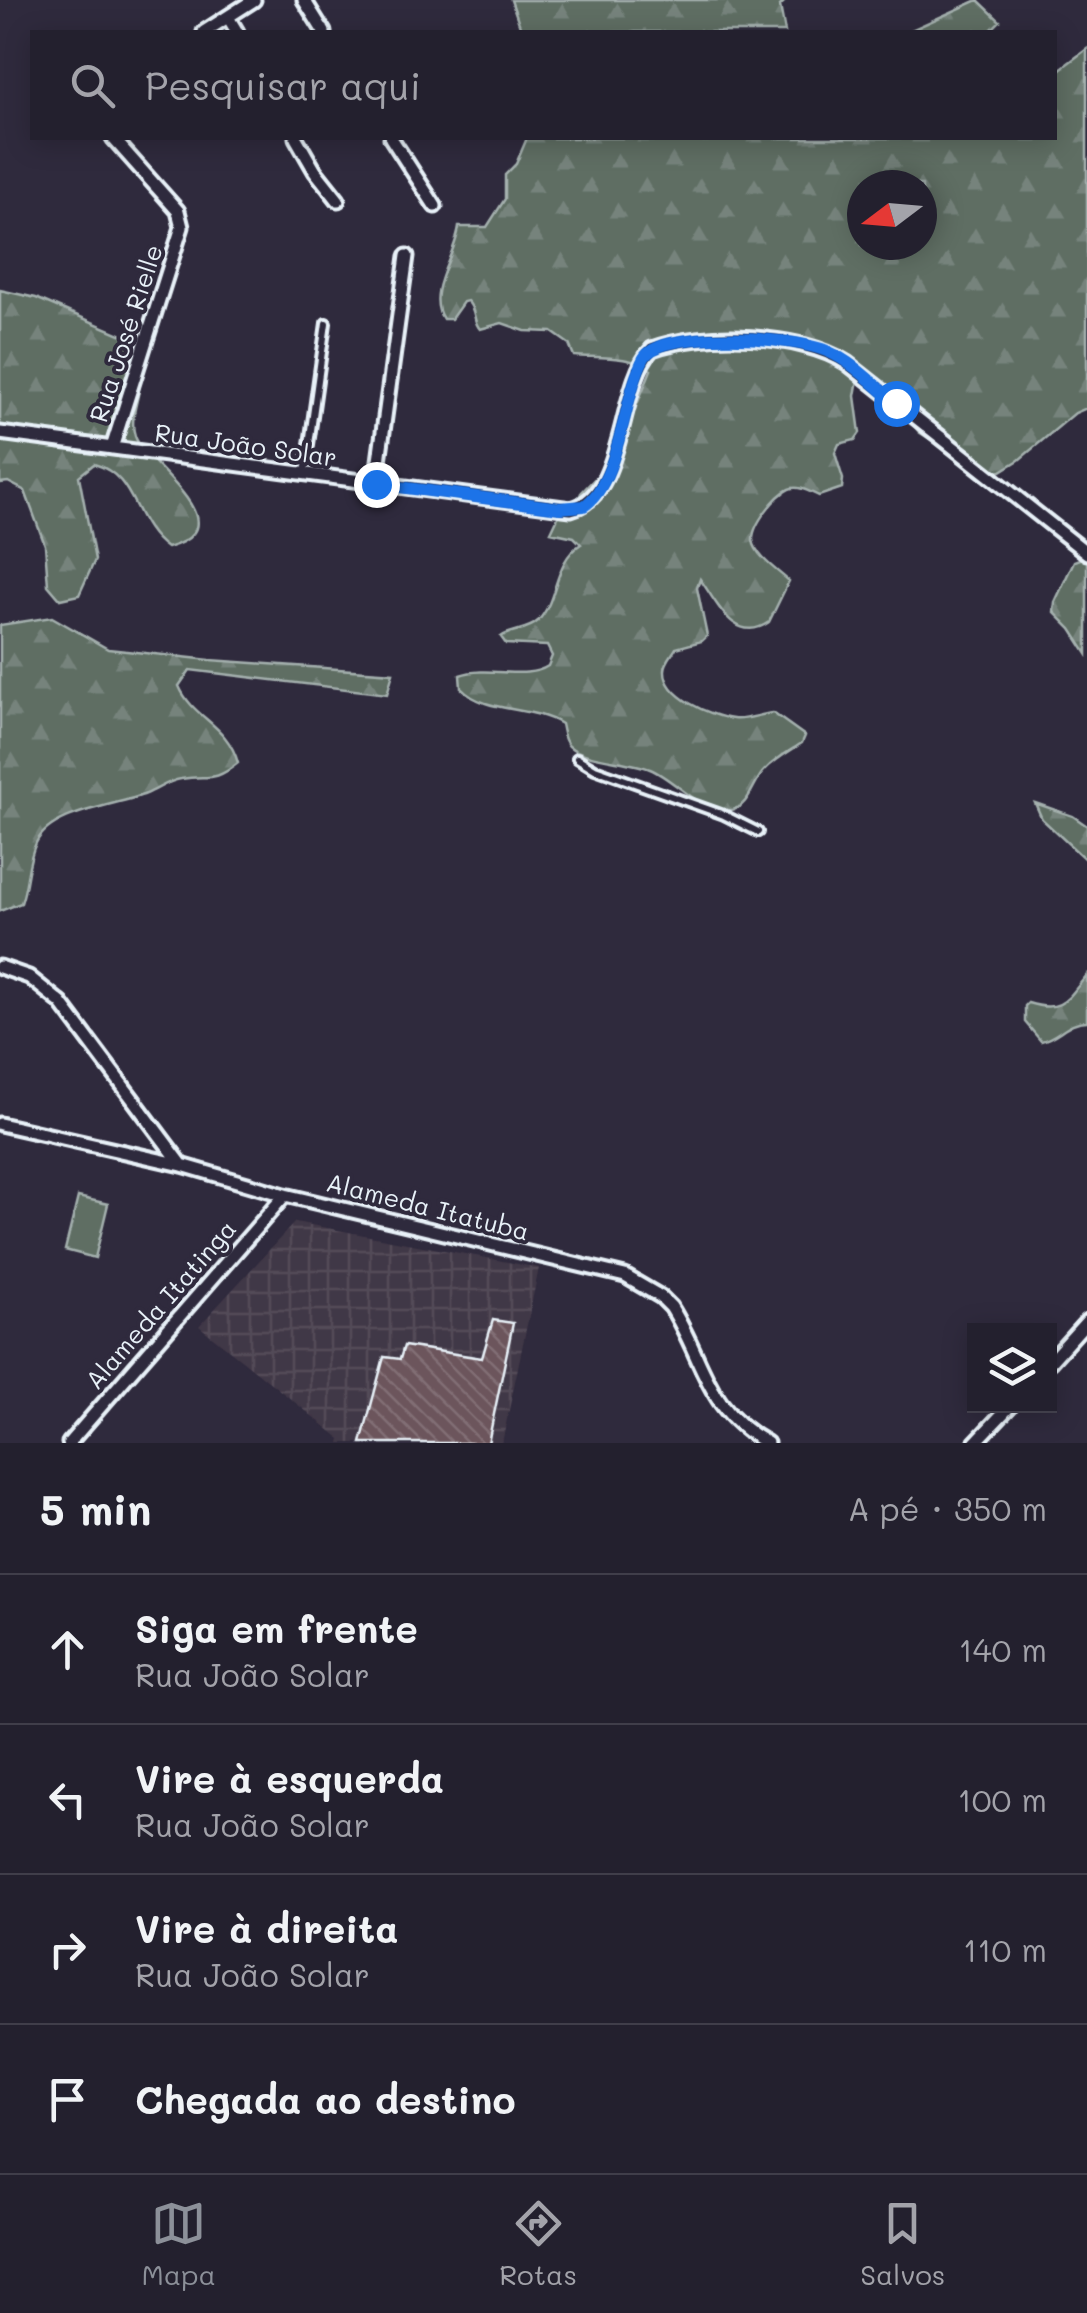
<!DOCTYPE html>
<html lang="pt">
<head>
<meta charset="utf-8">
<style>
  :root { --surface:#23202e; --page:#2f2d3a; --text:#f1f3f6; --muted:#a3a3aa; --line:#403e4a; --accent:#8c9099 }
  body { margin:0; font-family:Mali,sans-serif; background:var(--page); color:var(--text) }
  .controls { position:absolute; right:30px; bottom:30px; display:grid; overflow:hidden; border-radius:0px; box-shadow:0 5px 25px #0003 }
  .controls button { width:90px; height:90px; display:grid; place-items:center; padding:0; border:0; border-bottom:2px solid var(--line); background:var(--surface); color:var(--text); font:50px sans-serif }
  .compass { position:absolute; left:847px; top:170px; width:90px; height:90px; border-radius:50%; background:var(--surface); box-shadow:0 5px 25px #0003; rotate:254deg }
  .stop { position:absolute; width:30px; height:30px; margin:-22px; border:8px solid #1a73e8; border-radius:50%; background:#fff }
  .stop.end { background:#1a73e8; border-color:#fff; box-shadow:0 2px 10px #0008 }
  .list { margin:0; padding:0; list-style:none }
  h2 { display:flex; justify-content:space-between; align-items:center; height:130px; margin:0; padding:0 40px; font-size:42px }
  h2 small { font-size:32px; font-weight:400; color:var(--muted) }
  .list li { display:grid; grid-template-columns:65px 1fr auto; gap:30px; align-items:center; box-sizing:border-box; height:150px; padding:0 40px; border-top:2px solid var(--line) }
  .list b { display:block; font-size:38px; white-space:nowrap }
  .list p { margin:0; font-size:32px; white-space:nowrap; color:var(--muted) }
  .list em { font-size:32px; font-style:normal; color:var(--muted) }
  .icon { flex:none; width:55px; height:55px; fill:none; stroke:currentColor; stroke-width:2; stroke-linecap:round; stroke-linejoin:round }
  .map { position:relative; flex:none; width:1087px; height:1443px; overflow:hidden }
  .search { position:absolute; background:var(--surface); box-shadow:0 5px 25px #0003; left:30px; right:30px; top:30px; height:110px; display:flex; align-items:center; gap:25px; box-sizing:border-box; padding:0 35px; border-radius:0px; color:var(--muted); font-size:38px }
  .sheet { height:730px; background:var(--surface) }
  nav { display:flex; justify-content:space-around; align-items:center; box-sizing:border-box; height:140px; border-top:2px solid var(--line); background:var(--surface); font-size:28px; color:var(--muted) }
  nav a { display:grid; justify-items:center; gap:5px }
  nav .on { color:var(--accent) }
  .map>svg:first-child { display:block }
  .industrial { fill:url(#industrial-grid) }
  .forest { fill:url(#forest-firs); stroke:#a4b0ae; stroke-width:2.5; fill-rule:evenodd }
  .pitch { fill:#5f6e64; stroke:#a4b0ae; stroke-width:2.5 }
  .building { fill:url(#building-back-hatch); stroke:#e8f1f8; stroke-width:2.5 }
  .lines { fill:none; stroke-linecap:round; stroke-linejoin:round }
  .service-casing { stroke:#e8f1f8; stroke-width:14 }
  .minor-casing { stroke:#e8f1f8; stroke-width:19 }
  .service { stroke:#2f2a3d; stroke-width:6 }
  .minor { stroke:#2f2a3d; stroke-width:11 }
  .route { stroke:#1a73e8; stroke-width:12 }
  .labels { text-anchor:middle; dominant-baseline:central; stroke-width:8; stroke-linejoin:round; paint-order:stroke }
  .street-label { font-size:25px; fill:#e8f1f8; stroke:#2f2a3d }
</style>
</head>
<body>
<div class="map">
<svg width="1087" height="1443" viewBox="0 0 1087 1443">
  <defs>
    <pattern id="industrial-grid" width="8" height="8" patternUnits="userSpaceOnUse" patternTransform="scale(2.5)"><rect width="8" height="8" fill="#413746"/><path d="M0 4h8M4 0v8" fill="none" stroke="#534b58"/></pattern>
    <pattern id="forest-firs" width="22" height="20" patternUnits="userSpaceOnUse" patternTransform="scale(2.5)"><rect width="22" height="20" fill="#5f6e64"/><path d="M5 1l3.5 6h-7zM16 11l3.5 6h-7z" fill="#76837b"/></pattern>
    <pattern id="building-back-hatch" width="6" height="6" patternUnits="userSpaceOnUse" patternTransform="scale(2.5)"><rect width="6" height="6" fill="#6c555c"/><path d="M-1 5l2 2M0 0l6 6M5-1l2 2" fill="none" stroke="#816e74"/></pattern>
  </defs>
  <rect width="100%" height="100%" fill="#2f2a3d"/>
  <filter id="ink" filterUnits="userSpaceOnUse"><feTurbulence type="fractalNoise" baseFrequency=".01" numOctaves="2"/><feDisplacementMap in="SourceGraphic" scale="20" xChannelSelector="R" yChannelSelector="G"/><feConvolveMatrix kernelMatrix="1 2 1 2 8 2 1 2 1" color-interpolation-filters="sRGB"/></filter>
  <g filter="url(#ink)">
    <!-- industrial -->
    <path class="industrial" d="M 295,1222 L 539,1268 L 502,1443 L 340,1443 L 341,1439 L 199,1326 Z"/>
    <!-- forest -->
    <path class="forest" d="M 511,0 L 786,0 L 780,6 L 785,32 L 522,32 Z
      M 978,0 L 1000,21 L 989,32 L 907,32 Z
      M 1087,49 L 1087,408 L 1075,413 L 1019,460 L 1001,471 L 990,473 L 968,464 L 919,432 L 898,406 L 858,379 L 855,396 L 860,433 L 855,440 L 839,444 L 835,453 L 843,479 L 842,488 L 819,496 C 810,492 799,485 789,489 C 776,495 752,525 753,540 C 755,556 778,571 789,581 L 769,622 C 735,646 716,601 700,579 L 697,588 L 707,636 L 702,641 L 676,648 C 672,655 665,662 665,670 C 664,697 711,716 733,719 C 745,721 760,714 773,713 L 805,736 L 802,743 C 790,751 775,759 765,770 C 753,781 750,807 731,810 C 702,815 675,779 650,769 C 628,760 584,760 569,746 C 563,740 563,732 561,724 C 531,705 485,714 461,688 L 460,675 C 489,665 525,681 548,666 L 552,656 L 547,646 L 506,644 L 501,637 C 512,629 528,631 538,621 C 559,599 553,562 581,544 L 574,537 L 551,532 L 560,513 L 587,508 L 578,500 L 581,493 L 616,456 L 651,370 C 632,355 598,358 574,356 L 569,344 L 552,332 L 525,331 L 502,323 L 480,329 C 472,321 477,310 467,301 L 463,302 L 451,319 L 443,319 C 425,293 456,255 459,227 L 487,227 L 505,199 L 505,175 L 516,164 L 527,138 L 1054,138 L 1055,73 ZM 862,185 L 922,185 L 922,245 L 862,245 Z
      M 0,290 L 36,298 L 139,342 C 139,355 140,369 140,382 C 139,400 129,418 135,436 C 144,465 246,526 167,548 C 131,522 137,476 94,464 L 79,476 L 95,560 L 79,595 L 60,599 L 48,585 L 45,545 L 25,491 L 8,482 L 0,483 Z
      M 1087,556 L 1087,654 L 1071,629 L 1054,612 L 1055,602 L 1074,561 Z
      M 52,617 L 108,649 L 210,660 L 393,673 L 387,694 L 190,670 L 179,686 C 193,719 227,723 238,763 C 212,784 209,774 181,779 C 168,781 158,789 146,794 C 115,806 51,811 36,843 C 27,861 28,884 21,903 L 0,911 L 0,625 Z
      M 1035,803 L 1073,816 L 1087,826 L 1087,861 L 1042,819 Z
      M 1087,975 L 1087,1021 C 1067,1021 1059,1037 1041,1041 L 1025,1022 L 1025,1006 L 1028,1003 C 1063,1014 1067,999 1087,975 Z"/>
    <!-- pitch -->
    <path class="pitch" d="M 78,1197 L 108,1204 L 95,1258 L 65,1250 Z"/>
    <!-- building -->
    <path class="building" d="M 493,1320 L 513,1323 L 488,1443 L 361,1443 L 384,1357 L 400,1359 L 404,1346 L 482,1358 Z"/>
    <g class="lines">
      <defs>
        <path id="service" d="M 305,473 L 326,323
          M 577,758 L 595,769 L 724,815 L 758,832"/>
        <path id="minor" d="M 304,0 L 324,32
          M 228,17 L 237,32
          M 204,32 L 254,0
          M 296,138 L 315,171 L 338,200
          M 391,138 L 435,206
          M 0,433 L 571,509 C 627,495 617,386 652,349 C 703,330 801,333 847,363 L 1087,553
          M 112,448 L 182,227 L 178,211 L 113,138
          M 376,483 L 407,256
          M 0,967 L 29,977 L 61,1003 L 182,1165
          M 0,1124 L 182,1165 L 285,1195 L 625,1276 L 661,1297 L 671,1307 C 705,1361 705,1409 767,1443
          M 1050,1362 L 1087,1321
          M 69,1443 L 285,1195
          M 975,1443 L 1010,1406"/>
      </defs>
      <!-- service casing -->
      <use href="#service" class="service-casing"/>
      <!-- minor casing -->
      <use href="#minor" class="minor-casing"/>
      <!-- service -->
      <use href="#service" class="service"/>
      <!-- minor -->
      <use href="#minor" class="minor"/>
    </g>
  </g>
  <g class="lines" filter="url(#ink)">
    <!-- route -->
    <path class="route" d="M 376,484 L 560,508 L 584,506 C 619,484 624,394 644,358 C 662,327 798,337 829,352 C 854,363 875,386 896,403"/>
  </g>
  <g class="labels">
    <!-- street labels -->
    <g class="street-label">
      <text transform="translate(125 333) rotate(-72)">Rua José Rielle</text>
      <text transform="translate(246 444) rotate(8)">Rua João Solar</text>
      <text transform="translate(428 1206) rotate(14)">Alameda Itatuba</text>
      <text transform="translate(160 1304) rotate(-49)">Alameda Itatinga</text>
    </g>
  </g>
</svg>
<div class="controls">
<button><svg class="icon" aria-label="layers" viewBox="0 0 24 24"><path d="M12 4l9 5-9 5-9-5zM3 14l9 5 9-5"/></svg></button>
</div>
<svg class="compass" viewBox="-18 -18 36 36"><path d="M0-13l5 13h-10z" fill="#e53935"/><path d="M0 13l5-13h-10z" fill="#a3a3aa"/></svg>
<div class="stop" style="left:896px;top:403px"></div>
<div class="stop end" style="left:376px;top:484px"></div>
<div class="search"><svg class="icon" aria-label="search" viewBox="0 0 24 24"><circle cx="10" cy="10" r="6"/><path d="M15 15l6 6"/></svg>Pesquisar aqui</div>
</div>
<section class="sheet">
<h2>5 min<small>A pé · 350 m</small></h2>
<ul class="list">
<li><svg class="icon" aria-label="ahead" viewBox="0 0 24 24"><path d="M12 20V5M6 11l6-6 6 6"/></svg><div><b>Siga em frente</b><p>Rua João Solar</p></div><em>140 m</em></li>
<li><svg class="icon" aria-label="left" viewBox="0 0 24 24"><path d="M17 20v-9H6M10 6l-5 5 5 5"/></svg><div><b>Vire à esquerda</b><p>Rua João Solar</p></div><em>100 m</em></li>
<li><svg class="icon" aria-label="right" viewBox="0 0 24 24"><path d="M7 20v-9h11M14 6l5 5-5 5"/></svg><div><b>Vire à direita</b><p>Rua João Solar</p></div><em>110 m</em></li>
<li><svg class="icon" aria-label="arrive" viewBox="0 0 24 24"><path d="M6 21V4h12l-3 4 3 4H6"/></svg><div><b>Chegada ao destino</b></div></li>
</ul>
</section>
<nav>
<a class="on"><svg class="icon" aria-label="map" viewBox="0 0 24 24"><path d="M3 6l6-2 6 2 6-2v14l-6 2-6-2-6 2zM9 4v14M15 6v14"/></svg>Mapa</a>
<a><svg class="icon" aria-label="directions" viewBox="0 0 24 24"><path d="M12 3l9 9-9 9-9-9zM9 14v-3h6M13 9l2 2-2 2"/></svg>Rotas</a>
<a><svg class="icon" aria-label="saved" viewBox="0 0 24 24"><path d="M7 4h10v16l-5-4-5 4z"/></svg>Salvos</a>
</nav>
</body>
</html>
